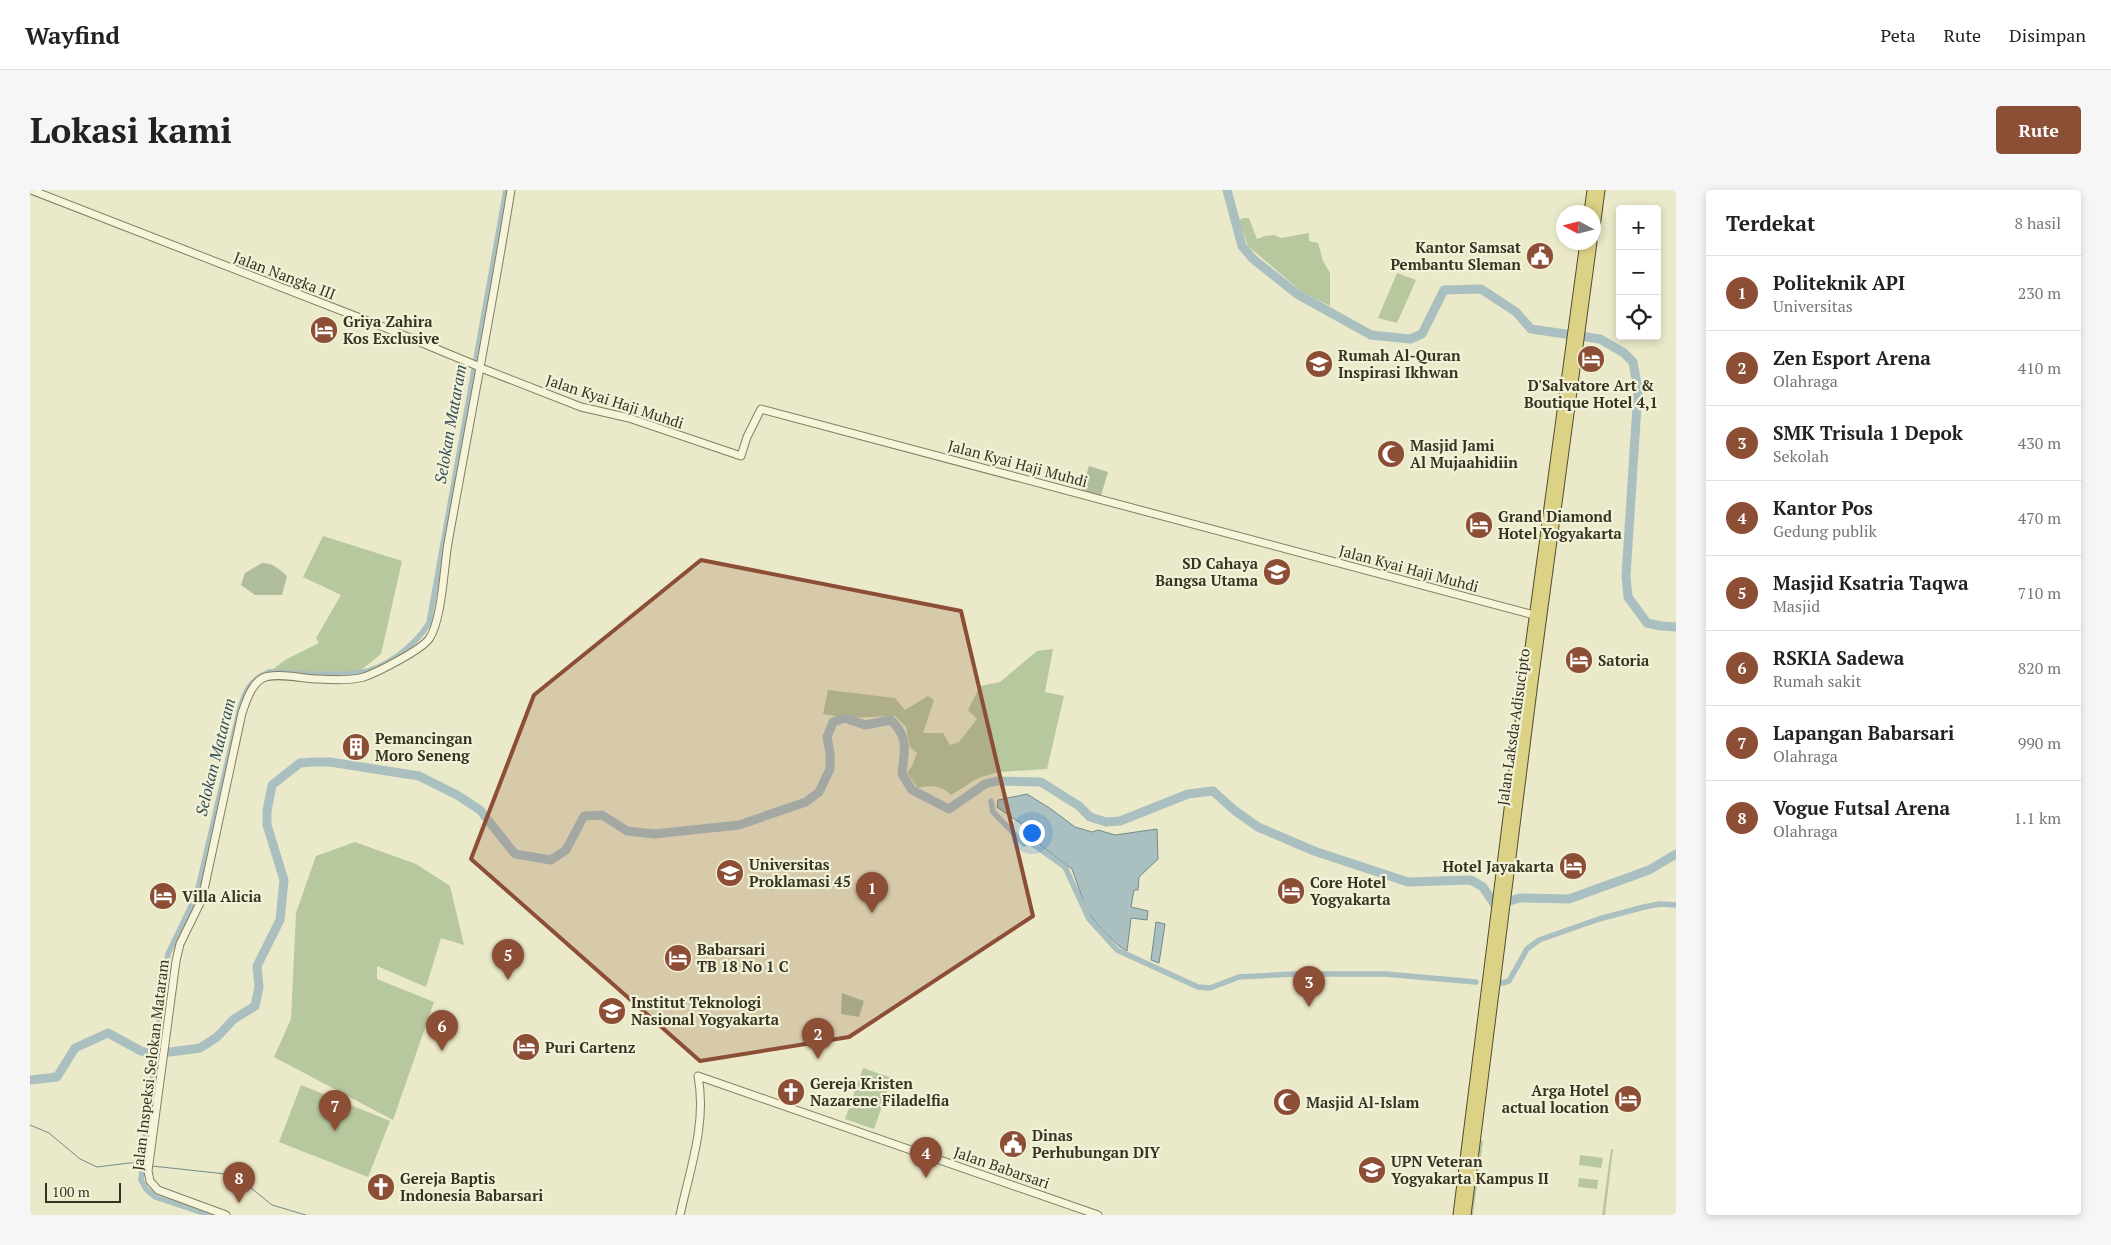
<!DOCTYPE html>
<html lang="id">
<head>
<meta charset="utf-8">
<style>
  :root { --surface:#fff; --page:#f6f6f6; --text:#222; --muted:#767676; --line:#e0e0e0; --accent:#8d4e36 }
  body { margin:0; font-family:"PT Serif",serif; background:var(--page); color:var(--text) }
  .controls { position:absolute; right:15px; top:15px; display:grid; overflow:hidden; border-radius:5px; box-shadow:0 2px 8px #0003 }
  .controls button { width:45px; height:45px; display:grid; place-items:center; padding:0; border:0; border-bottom:1px solid var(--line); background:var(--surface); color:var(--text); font:25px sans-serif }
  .compass { position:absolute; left:1526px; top:15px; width:45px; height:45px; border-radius:50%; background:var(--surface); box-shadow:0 2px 8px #0003; rotate:277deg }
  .scale { position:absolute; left:15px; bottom:12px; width:76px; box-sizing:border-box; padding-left:5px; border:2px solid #373222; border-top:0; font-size:14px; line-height:18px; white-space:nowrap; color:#373222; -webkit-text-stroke:4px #f2f2d8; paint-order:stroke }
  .you { position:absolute; left:1001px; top:642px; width:18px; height:18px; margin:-12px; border:4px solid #fff; border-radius:50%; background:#1a73e8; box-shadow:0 0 0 8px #1a73e833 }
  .badge { display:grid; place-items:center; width:32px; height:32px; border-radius:50%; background:var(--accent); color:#fff; font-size:16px; font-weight:700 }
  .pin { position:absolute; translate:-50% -41px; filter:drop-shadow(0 1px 2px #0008) }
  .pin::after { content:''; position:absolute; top:26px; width:18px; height:15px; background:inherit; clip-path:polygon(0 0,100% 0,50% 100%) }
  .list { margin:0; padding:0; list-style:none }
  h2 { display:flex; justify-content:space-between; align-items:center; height:65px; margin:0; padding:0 20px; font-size:21px }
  h2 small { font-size:16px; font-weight:400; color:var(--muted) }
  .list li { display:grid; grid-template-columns:32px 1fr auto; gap:15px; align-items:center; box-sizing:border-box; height:75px; padding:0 20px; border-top:1px solid var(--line) }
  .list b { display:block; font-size:19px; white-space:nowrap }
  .list p { margin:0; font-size:16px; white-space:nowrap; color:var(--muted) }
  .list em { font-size:16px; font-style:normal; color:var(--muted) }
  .icon { flex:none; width:28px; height:28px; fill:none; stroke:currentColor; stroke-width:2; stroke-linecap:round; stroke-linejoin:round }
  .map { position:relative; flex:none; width:1646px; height:1025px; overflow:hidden; border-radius:5px }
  header { display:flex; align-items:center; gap:30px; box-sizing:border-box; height:70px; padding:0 25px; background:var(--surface); border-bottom:1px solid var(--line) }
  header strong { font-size:24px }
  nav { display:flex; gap:28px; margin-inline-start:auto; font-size:18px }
  .intro { display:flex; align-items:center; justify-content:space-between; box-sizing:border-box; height:120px; padding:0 30px }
  h1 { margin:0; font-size:35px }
  .button { padding:12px 22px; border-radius:5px; background:var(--accent); color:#fff; font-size:18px; font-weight:700 }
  main { display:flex; gap:30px; padding:0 30px }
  aside { flex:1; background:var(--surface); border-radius:5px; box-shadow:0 2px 8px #0003 }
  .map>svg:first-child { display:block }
  .green { fill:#b7c79e }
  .cemetery { fill:#b0bd9c }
  .water { fill:#aabfbf; stroke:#718c8d }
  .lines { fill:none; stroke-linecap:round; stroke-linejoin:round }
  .stream { stroke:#718c8d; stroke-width:1 }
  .canal { stroke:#aabfbf; stroke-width:5.5 }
  .river { stroke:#aabfbf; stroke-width:9 }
  .tertiary-casing { stroke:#857e60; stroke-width:9 }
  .secondary-casing { stroke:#675f43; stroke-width:10 }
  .trunk-casing { stroke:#534b33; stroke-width:11 }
  .tertiary { stroke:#f6f5dc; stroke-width:7 }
  .secondary { stroke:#f6f5dc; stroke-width:8 }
  .trunk { stroke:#dcd286; stroke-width:9 }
  .marked { fill:#8d4e36; fill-opacity:0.2; stroke:#8d4e36; stroke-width:4; stroke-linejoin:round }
  .labels { text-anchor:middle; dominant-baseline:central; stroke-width:4.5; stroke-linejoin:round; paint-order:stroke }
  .poi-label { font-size:15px; font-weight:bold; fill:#373222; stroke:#f2f2d8; text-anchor:start }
  .street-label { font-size:15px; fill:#373222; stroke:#f2f2d8 }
  .water-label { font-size:16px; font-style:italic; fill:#334d55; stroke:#f2f2d8 }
</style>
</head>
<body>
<header>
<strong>Wayfind</strong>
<nav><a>Peta</a><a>Rute</a><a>Disimpan</a></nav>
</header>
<div class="intro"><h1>Lokasi kami</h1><a class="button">Rute</a></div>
<main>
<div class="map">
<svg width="1646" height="1025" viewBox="0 0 1646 1025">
  <rect width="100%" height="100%" fill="#eae9c9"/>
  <!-- green -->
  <path class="green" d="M 1213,28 L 1219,28 L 1227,49 L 1235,46 L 1244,45 L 1251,48 L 1279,43 L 1279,51 L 1288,53 L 1293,71 L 1300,83 L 1300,116 L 1272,102 L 1218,56 L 1209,30 Z
    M 1367,83 L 1386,90 L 1367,133 L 1348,128 Z
    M 293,346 L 372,371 L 351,464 L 330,481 L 320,483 L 242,480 L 255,470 L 289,453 L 286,448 L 311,405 L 273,387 Z
    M 1023,459 L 1015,502 L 1034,506 L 1017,579 L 969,582 L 948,588 L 921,605 C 911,595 901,595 888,598 L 877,583 L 882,576 L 887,563 L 880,557 L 876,537 L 865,526 L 815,528 L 793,524 L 798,500 L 865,508 L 875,520 L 898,506 L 904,510 L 893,543 L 913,543 L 920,555 L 929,552 L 947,529 L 938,520 L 950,496 L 970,492 L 1007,461 Z
    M 325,652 L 386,674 L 420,696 L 434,755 L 411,748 L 396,797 L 347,776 L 347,789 L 404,812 L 363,930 L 244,867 L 261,829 L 266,723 L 286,666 Z
    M 833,878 L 862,888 L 844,939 L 815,929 Z
    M 271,895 L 360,931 L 338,987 L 249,952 Z
    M 1450,950 L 1453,951 L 1443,1025 L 1440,1025 Z
    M 1583,959 L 1575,1025 L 1572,1025 L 1581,959 Z
    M 1550,965 L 1573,968 L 1571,978 L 1549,975 Z
    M 1549,988 L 1568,990 L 1567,999 L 1548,997 Z"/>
  <!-- cemetery -->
  <path class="cemetery" d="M 1059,276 L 1078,282 L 1070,309 L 1051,303 Z
    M 232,373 C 243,373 249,379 257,386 L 252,405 L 225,405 L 211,395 L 215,383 Z
    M 812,803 L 834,811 L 829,827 L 811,824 Z"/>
  <!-- water -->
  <path class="water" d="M 997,604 L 1021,619 L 1045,637 L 1062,642 L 1068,640 L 1085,645 L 1127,639 L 1128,669 L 1109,687 L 1108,700 L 1104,700 L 1101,717 L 1118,721 L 1117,730 L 1101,728 L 1097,761 L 1089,756 L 1072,740 L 1057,721 L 1042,679 L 993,642 L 996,637 L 967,617 L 968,610 Z
    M 1126,732 L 1135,734 L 1129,773 L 1121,770 Z"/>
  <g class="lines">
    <!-- stream -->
    <path class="stream" d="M 0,935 L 19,943 L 50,969 L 67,977 L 99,973 L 116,973
      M 122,976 L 205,985 L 242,1015 L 276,1025"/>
    <!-- canal -->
    <path class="canal" d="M 961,611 L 963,622 L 994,654 L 997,650 L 1035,677 L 1059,729 L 1087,760 L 1168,797 L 1180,798 L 1209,787 L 1264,784 L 1355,784 L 1446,792
      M 1472,793 L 1479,791 L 1497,759 L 1509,750 L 1569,729 L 1614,717 L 1630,714 L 1646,715
      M 180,1025 L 125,1007 L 116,999 L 111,990 L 115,949 L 138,764 L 163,712 L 169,694 L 209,522 C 214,503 220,489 239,482 C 266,482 301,487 328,483 C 354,480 386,455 399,433 L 476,0"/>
    <!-- river -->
    <path class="river" d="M 1197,0 L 1212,56 L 1223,69 L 1267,104 L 1341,145 L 1380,149 L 1392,144 L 1414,100 L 1451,99 L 1486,122 L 1501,139 L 1570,149 L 1594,163 L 1603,172 L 1608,200 L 1596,386 L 1598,407 L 1617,433 L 1631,436 L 1646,437
      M 0,890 L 27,887 L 45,858 L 78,843 L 111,861 L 123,864 L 156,860 L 170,858 L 187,847 L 204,829 L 225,816 L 229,797 L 227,776 L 250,730 L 254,690 L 237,635 L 237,621 L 242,595 L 270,573 L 284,572 L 300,572 L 389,586 L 427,605 L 450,620 L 485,664 L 521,670 L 536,660 L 554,626 L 572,625 L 597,641 L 624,644 L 709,635 L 776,612 L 789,602 L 800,579 L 800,563 L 797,547 L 803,532 L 815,528 L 835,535 L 861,530 C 880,549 874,560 872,584 L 882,600 L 919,619 L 955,594 L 967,591 L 1011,592 L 1049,616 L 1060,627 L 1076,632 L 1090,631 L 1158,604 L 1183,601 L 1204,620 L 1228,637 L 1284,661 L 1378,692 L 1441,690 L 1453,697 L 1465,715 L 1490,708 L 1539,709 L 1619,680 L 1646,664"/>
    <defs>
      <path id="tertiary" d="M 1,0 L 356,138 L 450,177
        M 451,178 L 551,217 L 599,228 L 711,266 L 717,247 L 731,219 L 1504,425
        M 196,1025 L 128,1000 L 120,991 L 118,981 L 146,771 L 150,754 L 172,709 L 212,523 C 216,512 221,494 233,488 C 245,482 274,489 289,489 C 302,490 322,490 334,487 C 348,482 391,460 399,449 C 412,431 414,376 418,353 C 439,235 462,118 481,0
        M 650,1025 C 660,979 677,933 668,886 L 1068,1025"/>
      <path id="secondary" d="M 450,177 L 451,178"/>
      <path id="trunk" d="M 1559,22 L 1562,0
        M 1564,45 L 1570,0
        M 1428,1025 L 1491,524 L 1555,52
        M 1436,1025 L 1503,492 L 1562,52"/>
    </defs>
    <!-- tertiary casing -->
    <use href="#tertiary" class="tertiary-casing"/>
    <!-- secondary casing -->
    <use href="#secondary" class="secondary-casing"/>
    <!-- trunk casing -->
    <use href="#trunk" class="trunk-casing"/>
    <!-- tertiary -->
    <use href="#tertiary" class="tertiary"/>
    <!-- secondary -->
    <use href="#secondary" class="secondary"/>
    <!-- trunk -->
    <use href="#trunk" class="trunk"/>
  </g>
  <!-- marked area -->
  <path class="marked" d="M 671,370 L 931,421 L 1003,726 L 819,847 L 670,871 L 441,669 L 504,505 Z"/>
  <!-- icons -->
  <defs>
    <symbol id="civic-disc" viewBox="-11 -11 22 22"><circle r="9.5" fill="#8d4e36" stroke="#f2f2d8"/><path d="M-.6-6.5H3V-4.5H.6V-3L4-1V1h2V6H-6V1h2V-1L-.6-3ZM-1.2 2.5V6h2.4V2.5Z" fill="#fff"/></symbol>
    <symbol id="hotel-disc" viewBox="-11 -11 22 22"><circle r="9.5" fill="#8d4e36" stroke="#f2f2d8"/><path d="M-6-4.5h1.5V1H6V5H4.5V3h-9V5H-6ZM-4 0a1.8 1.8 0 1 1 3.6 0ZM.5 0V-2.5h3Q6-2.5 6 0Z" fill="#fff"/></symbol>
    <symbol id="school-disc" viewBox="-11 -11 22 22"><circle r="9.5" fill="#8d4e36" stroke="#f2f2d8"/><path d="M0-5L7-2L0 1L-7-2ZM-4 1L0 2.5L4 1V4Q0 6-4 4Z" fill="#fff"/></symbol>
    <symbol id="mosque-disc" viewBox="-11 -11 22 22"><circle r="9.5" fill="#8d4e36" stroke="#f2f2d8"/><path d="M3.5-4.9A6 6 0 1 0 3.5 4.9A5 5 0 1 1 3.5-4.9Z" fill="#fff"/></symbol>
    <symbol id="building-disc" viewBox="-11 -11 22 22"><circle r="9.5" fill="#8d4e36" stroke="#f2f2d8"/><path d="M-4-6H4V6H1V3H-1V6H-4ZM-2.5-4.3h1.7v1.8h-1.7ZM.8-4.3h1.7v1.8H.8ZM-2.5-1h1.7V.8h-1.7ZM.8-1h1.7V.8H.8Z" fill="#fff"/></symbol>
    <symbol id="university-disc" viewBox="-11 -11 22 22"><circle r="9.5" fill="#8d4e36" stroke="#f2f2d8"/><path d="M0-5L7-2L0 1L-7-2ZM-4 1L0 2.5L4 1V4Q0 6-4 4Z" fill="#fff"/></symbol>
    <symbol id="church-disc" viewBox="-11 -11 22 22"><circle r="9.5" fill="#8d4e36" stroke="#f2f2d8"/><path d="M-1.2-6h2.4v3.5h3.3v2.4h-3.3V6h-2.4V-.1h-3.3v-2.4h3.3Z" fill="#fff"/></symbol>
  </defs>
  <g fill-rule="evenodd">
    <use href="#civic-disc" x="1494" y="50" width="32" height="32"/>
    <use href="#hotel-disc" x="278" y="124" width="32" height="32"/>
    <use href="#hotel-disc" x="1545" y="153" width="32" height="32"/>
    <use href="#school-disc" x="1273" y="158" width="32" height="32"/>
    <use href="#mosque-disc" x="1345" y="248" width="32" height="32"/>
    <use href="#hotel-disc" x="1433" y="319" width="32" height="32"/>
    <use href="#school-disc" x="1231" y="366" width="32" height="32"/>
    <use href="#hotel-disc" x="1533" y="454" width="32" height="32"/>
    <use href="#building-disc" x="310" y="541" width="32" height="32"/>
    <use href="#hotel-disc" x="1527" y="660" width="32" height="32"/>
    <use href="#university-disc" x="684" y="667" width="32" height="32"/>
    <use href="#hotel-disc" x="1245" y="685" width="32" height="32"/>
    <use href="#hotel-disc" x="117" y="690" width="32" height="32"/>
    <use href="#hotel-disc" x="632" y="752" width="32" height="32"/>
    <use href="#university-disc" x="566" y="805" width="32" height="32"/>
    <use href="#hotel-disc" x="480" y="841" width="32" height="32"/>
    <use href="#church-disc" x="745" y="886" width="32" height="32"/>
    <use href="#hotel-disc" x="1582" y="893" width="32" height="32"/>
    <use href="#mosque-disc" x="1241" y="896" width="32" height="32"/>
    <use href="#civic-disc" x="967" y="938" width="32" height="32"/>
    <use href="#university-disc" x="1326" y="964" width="32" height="32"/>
    <use href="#church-disc" x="335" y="981" width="32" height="32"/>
  </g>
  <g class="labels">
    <!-- poi labels -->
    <g class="poi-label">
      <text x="1491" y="57" text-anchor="end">Kantor Samsat<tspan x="1491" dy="17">Pembantu Sleman</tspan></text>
      <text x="313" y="131">Griya Zahira<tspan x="313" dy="17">Kos Exclusive</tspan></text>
      <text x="1308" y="165">Rumah Al-Quran<tspan x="1308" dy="17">Inspirasi Ikhwan</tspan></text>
      <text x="1561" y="195" text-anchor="middle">D'Salvatore Art &amp;<tspan x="1561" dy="17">Boutique Hotel 4,1</tspan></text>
      <text x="1380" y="255">Masjid Jami<tspan x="1380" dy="17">Al Mujaahidiin</tspan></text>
      <text x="1468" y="326">Grand Diamond<tspan x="1468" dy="17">Hotel Yogyakarta</tspan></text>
      <text x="1228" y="373" text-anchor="end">SD Cahaya<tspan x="1228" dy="17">Bangsa Utama</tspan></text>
      <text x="1568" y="470">Satoria</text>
      <text x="345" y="548">Pemancingan<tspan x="345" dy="17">Moro Seneng</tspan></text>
      <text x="719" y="674">Universitas<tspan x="719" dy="17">Proklamasi 45</tspan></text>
      <text x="1524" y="676" text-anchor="end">Hotel Jayakarta</text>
      <text x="1280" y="692">Core Hotel<tspan x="1280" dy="17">Yogyakarta</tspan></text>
      <text x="152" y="706">Villa Alicia</text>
      <text x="667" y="759">Babarsari<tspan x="667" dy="17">TB 18 No 1 C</tspan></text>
      <text x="601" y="812">Institut Teknologi<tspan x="601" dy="17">Nasional Yogyakarta</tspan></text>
      <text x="515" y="857">Puri Cartenz</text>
      <text x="780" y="893">Gereja Kristen<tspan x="780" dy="17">Nazarene Filadelfia</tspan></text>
      <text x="1579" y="900" text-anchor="end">Arga Hotel<tspan x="1579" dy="17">actual location</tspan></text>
      <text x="1276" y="912">Masjid Al-Islam</text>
      <text x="1002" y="945">Dinas<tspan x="1002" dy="17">Perhubungan DIY</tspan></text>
      <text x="1361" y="971">UPN Veteran<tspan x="1361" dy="17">Yogyakarta Kampus II</tspan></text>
      <text x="370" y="988">Gereja Baptis<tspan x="370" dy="17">Indonesia Babarsari</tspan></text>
    </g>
    <!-- street labels -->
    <g class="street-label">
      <text transform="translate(255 85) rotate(21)">Jalan Nangka III</text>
      <text transform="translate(585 211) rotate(18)">Jalan Kyai Haji Muhdi</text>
      <text transform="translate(988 273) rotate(15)">Jalan Kyai Haji Muhdi</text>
      <text transform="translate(1379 378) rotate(15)">Jalan Kyai Haji Muhdi</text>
      <text transform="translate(1483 537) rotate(-82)">Jalan Laksda Adisucipto</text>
      <text transform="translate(120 875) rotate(-83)">Jalan Inspeksi Selokan Mataram</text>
      <text transform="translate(972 977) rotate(19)">Jalan Babarsari</text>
    </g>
    <!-- water labels -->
    <g class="water-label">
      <text transform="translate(420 234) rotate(-80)">Selokan Mataram</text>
      <text transform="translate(185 567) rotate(-76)">Selokan Mataram</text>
    </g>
  </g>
</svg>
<div class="controls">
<button>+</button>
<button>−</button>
<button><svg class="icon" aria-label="locate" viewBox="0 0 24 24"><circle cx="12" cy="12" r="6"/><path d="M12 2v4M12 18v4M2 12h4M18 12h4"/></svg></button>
</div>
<svg class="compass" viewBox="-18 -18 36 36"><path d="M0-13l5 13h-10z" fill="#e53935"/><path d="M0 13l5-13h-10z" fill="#767676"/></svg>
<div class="scale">100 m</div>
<div class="you"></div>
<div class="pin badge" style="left:842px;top:723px">1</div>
<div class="pin badge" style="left:788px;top:869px">2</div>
<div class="pin badge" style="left:1279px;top:817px">3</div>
<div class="pin badge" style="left:896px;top:988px">4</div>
<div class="pin badge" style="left:478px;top:790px">5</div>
<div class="pin badge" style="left:412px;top:861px">6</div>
<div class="pin badge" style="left:305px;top:941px">7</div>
<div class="pin badge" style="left:209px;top:1013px">8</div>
</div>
<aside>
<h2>Terdekat<small>8 hasil</small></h2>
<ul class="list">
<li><span class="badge">1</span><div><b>Politeknik API</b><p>Universitas</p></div><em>230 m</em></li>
<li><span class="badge">2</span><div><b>Zen Esport Arena</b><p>Olahraga</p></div><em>410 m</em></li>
<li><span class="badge">3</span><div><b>SMK Trisula 1 Depok</b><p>Sekolah</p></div><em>430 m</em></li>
<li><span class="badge">4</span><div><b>Kantor Pos</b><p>Gedung publik</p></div><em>470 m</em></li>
<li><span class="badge">5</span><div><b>Masjid Ksatria Taqwa</b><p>Masjid</p></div><em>710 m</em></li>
<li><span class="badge">6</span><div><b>RSKIA Sadewa</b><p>Rumah sakit</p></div><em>820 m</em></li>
<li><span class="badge">7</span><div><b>Lapangan Babarsari</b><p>Olahraga</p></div><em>990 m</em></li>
<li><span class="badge">8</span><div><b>Vogue Futsal Arena</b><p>Olahraga</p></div><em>1.1 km</em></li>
</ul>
</aside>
</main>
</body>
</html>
